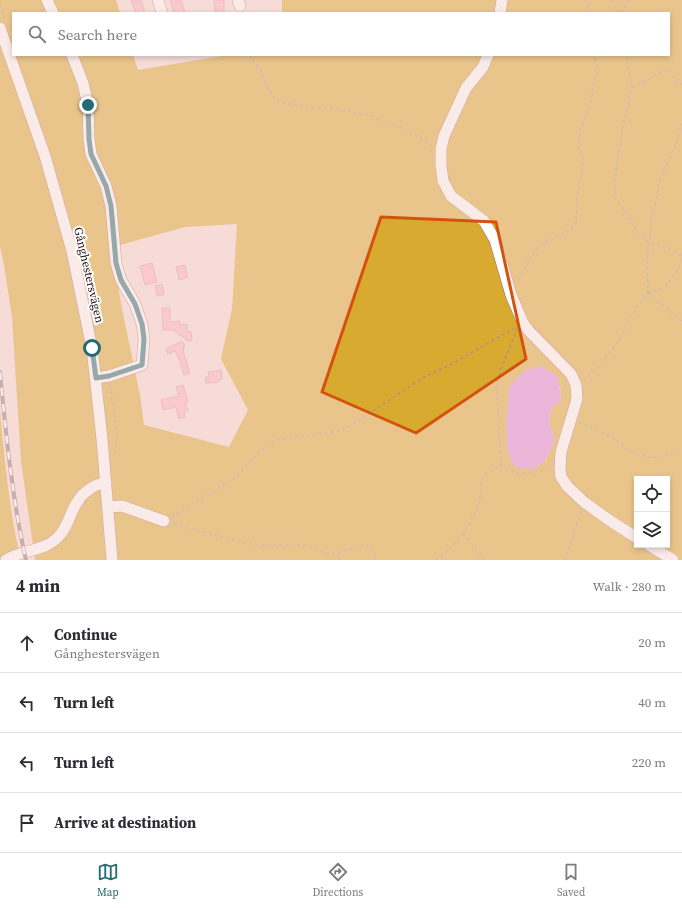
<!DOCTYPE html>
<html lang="en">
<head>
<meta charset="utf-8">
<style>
  :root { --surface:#fff; --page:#f2f2f3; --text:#2b2b33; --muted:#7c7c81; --line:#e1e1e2; --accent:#206b74 }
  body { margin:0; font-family:"Source Serif 4",serif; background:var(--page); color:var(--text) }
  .controls { position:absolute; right:12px; bottom:12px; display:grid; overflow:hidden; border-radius:0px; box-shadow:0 2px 6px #0003 }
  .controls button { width:36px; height:36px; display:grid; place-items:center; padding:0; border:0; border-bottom:1px solid var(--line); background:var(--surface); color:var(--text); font:20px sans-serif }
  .stop { position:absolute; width:12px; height:12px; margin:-9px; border:3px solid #206b74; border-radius:50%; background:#fff }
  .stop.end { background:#206b74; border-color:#fff; box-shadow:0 1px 4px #0008 }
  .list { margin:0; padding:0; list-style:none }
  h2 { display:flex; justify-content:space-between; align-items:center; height:52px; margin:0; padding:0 16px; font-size:17px }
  h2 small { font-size:13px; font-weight:400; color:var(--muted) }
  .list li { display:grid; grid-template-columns:26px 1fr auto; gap:12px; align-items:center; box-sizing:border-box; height:60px; padding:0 16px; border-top:1px solid var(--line) }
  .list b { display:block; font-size:15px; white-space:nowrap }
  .list p { margin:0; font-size:13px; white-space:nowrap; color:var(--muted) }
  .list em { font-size:13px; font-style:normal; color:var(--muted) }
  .icon { flex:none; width:22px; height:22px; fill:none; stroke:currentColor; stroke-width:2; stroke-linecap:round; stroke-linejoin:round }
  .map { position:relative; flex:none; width:682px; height:560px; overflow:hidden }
  .search { position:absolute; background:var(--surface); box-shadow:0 2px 6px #0003; left:12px; right:12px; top:12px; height:44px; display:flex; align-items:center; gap:10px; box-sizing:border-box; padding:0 14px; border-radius:0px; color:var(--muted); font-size:15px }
  .sheet { height:292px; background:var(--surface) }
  nav { display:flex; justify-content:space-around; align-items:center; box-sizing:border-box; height:56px; border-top:1px solid var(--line); background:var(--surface); font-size:11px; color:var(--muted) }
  nav a { display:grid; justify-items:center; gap:2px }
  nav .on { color:var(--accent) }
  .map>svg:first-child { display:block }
  .green { fill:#d9aa30; fill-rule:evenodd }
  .water { fill:#df8ae0 }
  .building { fill:#ffb3c2; stroke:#de9da9 }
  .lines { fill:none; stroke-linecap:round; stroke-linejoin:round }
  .minor-casing { stroke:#a36861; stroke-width:12 }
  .path { stroke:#ab918e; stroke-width:1.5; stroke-dasharray:3 3; stroke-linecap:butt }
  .minor { stroke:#fff; stroke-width:11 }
  .rail-casing { stroke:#937a77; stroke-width:4 }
  .rail { stroke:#fff; stroke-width:2.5; stroke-dasharray:8; stroke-linecap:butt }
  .route { stroke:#206b74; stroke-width:5 }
  .marked { fill:none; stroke:#d5520c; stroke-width:3; stroke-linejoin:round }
  .labels { text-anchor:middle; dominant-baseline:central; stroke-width:4; stroke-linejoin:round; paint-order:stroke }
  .street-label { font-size:12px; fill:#27100e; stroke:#fff }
</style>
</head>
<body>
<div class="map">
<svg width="682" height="560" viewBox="0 0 682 560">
  <rect width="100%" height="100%" fill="#f6dbd7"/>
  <!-- green -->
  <path class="green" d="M 0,0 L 116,0 L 120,13 L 13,13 L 13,55 L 133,55 L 138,70 L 228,55 L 669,55 L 669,13 L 282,13 L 282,0 L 682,0 L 682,560 L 35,560 L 21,461 L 12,317 L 4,265 L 0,246 ZM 237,224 L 232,309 L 221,359 L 248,410 L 229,447 L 144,425 L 140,395 L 122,309 L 112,250 L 116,246 L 185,227 ZM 541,366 C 554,379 562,381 561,401 L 552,407 L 549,423 L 555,441 L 545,461 ZM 637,479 L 667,479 L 667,545 L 637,545 Z
    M 0,412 C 5,461 9,511 21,560 L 0,560 Z"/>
  <!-- water -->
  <path class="water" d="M 541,366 L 557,376 C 559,384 561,392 561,401 L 552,407 L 549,423 L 555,441 C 544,462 542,474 515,467 L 510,458 L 507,446 L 506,430 L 509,387 L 525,370 Z"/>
  <!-- building -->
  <path class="building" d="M 131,0 L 141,0 L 145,13 L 136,13 Z
    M 170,0 L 181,0 L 185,13 L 174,13 Z
    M 214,0 L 224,0 L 224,13 L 215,13 Z
    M 152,263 L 157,282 L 145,285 L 140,266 Z
    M 185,265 L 188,277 L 179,280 L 176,267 Z
    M 162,284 L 164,294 L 157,296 L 155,286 Z
    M 162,308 L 170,308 L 170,322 L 180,321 L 180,325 L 187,324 L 187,332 L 191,331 L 192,340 L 188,341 L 173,330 L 163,330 Z
    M 182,341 L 185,346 L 183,347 L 184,351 L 183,351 L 190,373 L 184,375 L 180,363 L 181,362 L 175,351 L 168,354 L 166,349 Z
    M 221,370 L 222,379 L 218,380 L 219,382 L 206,383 L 205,377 L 209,377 L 208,372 Z
    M 183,385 L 188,402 L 185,403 L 188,410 L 184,412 L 185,417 L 179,419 L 176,407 L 163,410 L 161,400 L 179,396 L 176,387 Z"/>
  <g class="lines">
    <defs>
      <path id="minor" d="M 47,0 L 53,13
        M 158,0 L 162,13
        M 238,0 L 240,6
        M 500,13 L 502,0
        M 0,28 L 45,156 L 72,251 L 92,348 L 102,439 L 112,560
        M 72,55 L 83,83 L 88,105 L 89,139 L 91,154 L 106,186 L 111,206 L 116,263 L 121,280 L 135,304 L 142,324 L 144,339 L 142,365 L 109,376 L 96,378
        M 488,55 L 483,67 L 466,88 L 444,136 L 441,149 L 441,165 L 443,181 L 451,196 L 484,221 L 495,240 L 511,295 L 523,323 L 529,331 L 571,374 L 576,385 L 577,399 L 561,452 L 560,469 L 561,477 L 568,487 L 584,502 L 609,520 L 637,538
        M 108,507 L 122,506 L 164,521
        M 649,545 L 673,560
        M 6,560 C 22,549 45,552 59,536 C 69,526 70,511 78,501 C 80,497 83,494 86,492 C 93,486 97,484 106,483"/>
    </defs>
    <!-- minor casing -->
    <use href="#minor" class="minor-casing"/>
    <!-- path -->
    <path class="path" d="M 585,0 L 590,13
      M 612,0 L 620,13
      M 0,4 L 6,21
      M 621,13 L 629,0
      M 249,55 L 260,69 L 269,90 L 279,103 L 347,111 L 372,116 L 388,124 L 403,128 L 432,145
      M 626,55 L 632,87 L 622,131 L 615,178 L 616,199 L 630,219 L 637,233 L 649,243 L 667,247 L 681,256
      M 632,87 L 648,80 L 663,70 L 671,71 L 674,79 L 680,84 L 682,84
      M 518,281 L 536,249 L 549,239 L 565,234 L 576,225 L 577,197 L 584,160 L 579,148 L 580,130 L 590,106 L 597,66 L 593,55
      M 648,293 L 665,287 L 678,269 L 682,254
      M 648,293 L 682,321
      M 584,380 L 600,365 L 621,338 L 630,317 L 648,293 L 647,264 L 652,216 L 656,202 L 659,182 L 666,165 L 677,142 L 682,123
      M 110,385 L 117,432 L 116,446 L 114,456
      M 579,422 L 612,437 L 629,451 L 650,458 L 670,455 L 682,449
      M 500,466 L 518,474 L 550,470
      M 171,517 L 235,478 L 262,450 L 277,440 L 294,437 L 340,431 L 354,424 L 404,390 L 426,376 L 452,364 L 514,328
      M 174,524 L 244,543 L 265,545 L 297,544 L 332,555 L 342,560
      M 463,534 L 486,560
      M 332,555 L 364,545 L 370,547 L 375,552 L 375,558 L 374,560
      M 436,560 L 448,551 L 463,534 L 479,505 L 482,480 L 485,475 L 500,466 L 501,463 L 497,393 L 498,380 L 502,367 L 517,329
      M 565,560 L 581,510"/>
    <!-- minor -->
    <use href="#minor" class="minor"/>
    <defs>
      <path id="rail" d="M 0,372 C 6,435 12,498 26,560"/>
    </defs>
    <!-- rail casing -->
    <use href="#rail" class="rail-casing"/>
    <!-- rail -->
    <use href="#rail" class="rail"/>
  </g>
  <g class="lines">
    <!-- route -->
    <path class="route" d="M 88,105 L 89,139 L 91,154 L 106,186 L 111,206 L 116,263 L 121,280 L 135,304 L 142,324 L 144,339 L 142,365 L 109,376 L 96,378 L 92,348"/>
  </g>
  <!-- marked area -->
  <path d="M0 0H682V560H0ZM 381,217 L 496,222 L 526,359 L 416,433 L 322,392 Z" fill="#f6dbd7" fill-opacity=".55" fill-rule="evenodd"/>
  <path class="marked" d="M 381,217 L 496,222 L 526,359 L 416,433 L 322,392 Z"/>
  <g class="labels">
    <!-- street labels -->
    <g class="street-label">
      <text transform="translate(89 275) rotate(77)">Gånghestersvägen</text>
    </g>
  </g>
</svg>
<div class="controls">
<button><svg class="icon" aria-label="locate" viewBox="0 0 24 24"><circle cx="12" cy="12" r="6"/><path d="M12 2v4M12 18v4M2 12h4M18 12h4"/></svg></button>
<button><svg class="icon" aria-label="layers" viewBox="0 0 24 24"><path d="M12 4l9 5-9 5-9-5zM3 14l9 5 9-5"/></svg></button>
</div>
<div class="stop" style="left:92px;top:348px"></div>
<div class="stop end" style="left:88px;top:105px"></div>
<div class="search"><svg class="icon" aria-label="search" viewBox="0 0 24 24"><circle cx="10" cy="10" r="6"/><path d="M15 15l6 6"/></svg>Search here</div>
</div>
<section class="sheet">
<h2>4 min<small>Walk · 280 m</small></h2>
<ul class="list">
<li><svg class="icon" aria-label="ahead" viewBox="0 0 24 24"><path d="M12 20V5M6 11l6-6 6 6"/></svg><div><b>Continue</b><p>Gånghestersvägen</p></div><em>20 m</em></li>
<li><svg class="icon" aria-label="left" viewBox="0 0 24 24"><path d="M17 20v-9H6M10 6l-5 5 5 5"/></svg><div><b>Turn left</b></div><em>40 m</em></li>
<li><svg class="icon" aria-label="left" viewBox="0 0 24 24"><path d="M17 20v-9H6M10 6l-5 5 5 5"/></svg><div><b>Turn left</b></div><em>220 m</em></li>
<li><svg class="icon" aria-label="arrive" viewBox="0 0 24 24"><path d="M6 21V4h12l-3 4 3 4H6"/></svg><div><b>Arrive at destination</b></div></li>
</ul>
</section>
<nav>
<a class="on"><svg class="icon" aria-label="map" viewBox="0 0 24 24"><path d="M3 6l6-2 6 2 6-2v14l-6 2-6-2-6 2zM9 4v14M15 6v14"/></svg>Map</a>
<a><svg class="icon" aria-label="directions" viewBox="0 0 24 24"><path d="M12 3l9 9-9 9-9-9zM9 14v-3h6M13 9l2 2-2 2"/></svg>Directions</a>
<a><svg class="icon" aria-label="saved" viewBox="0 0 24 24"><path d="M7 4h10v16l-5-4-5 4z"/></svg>Saved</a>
</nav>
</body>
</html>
